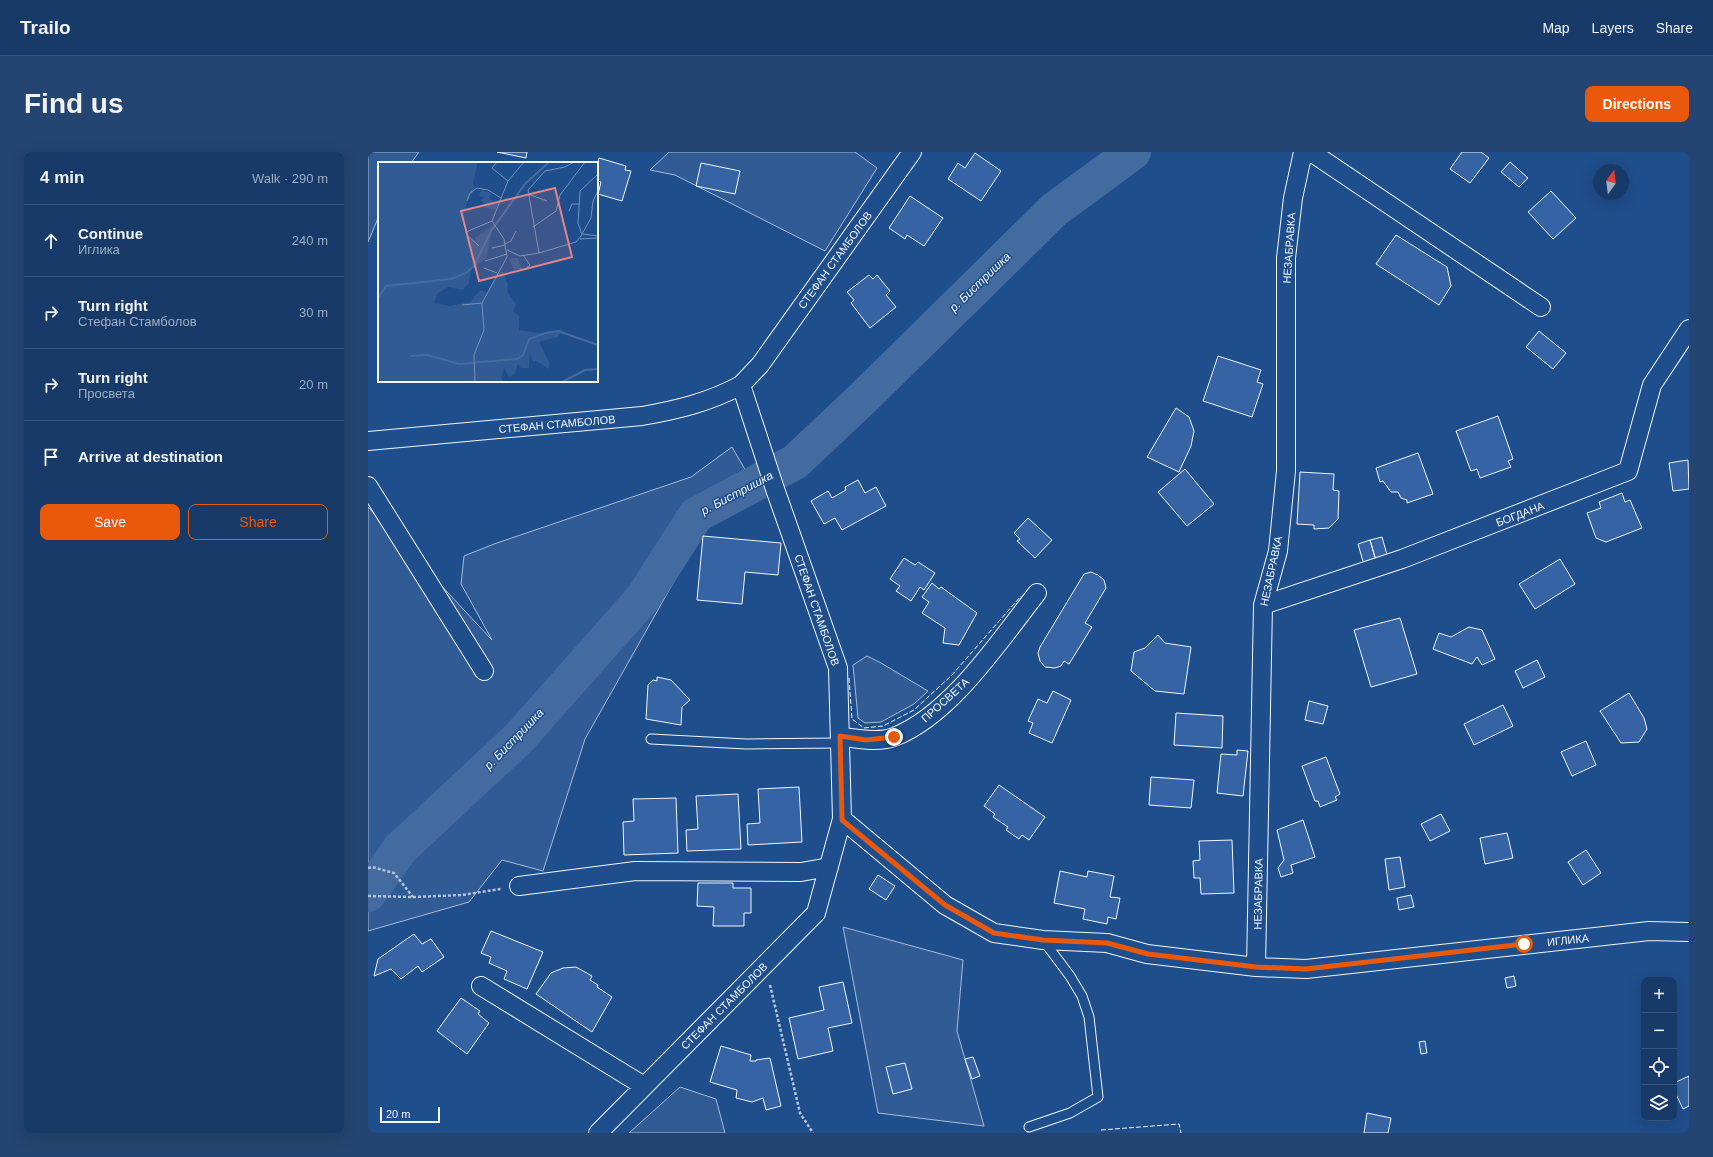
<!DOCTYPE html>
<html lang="en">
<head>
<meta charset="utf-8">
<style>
  :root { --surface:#173a69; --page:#244571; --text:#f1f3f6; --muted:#9eadc0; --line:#36547d; --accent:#ea580c }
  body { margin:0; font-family:Helvetica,sans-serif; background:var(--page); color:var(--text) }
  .controls { position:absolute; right:12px; bottom:12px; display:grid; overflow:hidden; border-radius:8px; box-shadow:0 4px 16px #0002 }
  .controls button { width:36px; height:36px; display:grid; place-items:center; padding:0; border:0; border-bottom:1px solid var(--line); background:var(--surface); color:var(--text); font:20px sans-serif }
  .compass { position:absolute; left:1225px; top:12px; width:36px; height:36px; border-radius:50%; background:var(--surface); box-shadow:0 4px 16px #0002; rotate:14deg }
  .scale { position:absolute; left:12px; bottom:10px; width:60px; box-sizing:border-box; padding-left:4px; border:2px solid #f2f6ff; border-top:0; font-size:11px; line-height:14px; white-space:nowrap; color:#f2f6ff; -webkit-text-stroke:3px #1f4e8c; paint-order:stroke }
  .stop { position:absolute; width:12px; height:12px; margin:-9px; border:3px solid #ea580c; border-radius:50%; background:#fff }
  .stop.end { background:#ea580c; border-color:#fff; box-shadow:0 1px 4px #0008 }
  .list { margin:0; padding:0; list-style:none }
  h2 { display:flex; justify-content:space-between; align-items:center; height:52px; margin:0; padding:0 16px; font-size:17px }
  h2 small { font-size:13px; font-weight:400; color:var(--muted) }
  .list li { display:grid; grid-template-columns:26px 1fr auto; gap:12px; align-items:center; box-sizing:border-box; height:72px; padding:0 16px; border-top:1px solid var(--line) }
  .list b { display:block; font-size:15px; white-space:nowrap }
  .list p { margin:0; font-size:13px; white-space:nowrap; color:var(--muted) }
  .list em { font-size:13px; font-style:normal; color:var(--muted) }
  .actions { display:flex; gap:8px; padding:12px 16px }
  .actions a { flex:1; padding:9px 0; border:1px solid var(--accent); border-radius:8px; text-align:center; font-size:14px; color:var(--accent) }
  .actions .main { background:var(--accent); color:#fff }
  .icon { flex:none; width:22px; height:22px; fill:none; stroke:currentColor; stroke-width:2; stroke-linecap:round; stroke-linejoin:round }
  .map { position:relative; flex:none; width:1321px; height:981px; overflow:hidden; border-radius:8px }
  header { display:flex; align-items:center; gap:24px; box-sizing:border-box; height:56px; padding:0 20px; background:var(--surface); border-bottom:1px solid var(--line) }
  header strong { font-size:19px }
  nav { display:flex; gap:22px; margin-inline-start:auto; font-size:14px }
  .intro { display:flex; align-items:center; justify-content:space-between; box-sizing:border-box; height:96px; padding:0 24px }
  h1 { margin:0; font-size:28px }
  .button { padding:10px 18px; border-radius:8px; background:var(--accent); color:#fff; font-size:14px; font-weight:700 }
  main { display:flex; gap:24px; padding:0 24px }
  aside { flex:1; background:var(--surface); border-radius:8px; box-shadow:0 4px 16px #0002 }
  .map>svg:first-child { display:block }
  .built { fill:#305b95; stroke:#a8bbd7 }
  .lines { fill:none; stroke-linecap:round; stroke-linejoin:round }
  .river { stroke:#446ba0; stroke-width:36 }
  .building { fill:#3563a3; stroke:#f2f6ff }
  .service-casing { stroke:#f2f6ff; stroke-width:11 }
  .minor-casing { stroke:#f2f6ff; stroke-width:20 }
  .path { stroke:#b3c4dc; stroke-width:2.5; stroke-dasharray:3 2; stroke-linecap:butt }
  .service { stroke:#1f4e8c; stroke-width:9 }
  .minor { stroke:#1f4e8c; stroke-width:18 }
  .fence { stroke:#f2f6ff; stroke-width:1; stroke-dasharray:5 2; stroke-linecap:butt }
  .route { stroke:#ea580c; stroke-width:5 }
  .labels { text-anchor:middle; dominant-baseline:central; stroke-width:3; stroke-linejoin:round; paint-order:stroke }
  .street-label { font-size:11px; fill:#f2f6ff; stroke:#1f4e8c }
  .water-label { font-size:12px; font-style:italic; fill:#f2f6ff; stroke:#1f4e8c }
  .inset-river { fill:none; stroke:#446ba0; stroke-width:2 }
  .inset-road { fill:none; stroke:#7391ba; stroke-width:1 }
  .view { fill:#e38589; fill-opacity:0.15; stroke:#e38589; stroke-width:2 }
  .inset-edge { fill:none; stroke:#f2f6ff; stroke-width:2 }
</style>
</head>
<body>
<header>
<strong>Trailo</strong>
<nav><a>Map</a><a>Layers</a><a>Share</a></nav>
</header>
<div class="intro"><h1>Find us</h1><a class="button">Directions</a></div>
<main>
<aside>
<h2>4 min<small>Walk · 290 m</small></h2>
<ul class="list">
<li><svg class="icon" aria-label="ahead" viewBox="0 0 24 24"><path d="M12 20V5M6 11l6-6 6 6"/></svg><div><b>Continue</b><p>Иглика</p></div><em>240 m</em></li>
<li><svg class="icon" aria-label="right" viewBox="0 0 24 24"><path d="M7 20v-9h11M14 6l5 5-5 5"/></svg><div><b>Turn right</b><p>Стефан Стамболов</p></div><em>30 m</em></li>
<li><svg class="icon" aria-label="right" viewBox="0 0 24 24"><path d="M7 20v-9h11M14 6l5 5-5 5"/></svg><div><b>Turn right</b><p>Просвета</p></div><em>20 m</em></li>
<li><svg class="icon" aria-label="arrive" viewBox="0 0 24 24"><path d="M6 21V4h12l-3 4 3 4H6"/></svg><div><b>Arrive at destination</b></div></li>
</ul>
<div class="actions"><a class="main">Save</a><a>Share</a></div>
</aside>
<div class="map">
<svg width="1321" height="981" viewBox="0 0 1321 981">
  <rect width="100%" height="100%" fill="#1f4e8c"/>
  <!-- built -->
  <path class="built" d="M 0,0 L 51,0 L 43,11 L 11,11 L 11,64 L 0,90 Z
    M 301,0 L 487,0 L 509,16 L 457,99 L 307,23 L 282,18 Z
    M 364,295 L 390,340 L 338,364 L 308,426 L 217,587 L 175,719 L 134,708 L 101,750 L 0,779 L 0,355 L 124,488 L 93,432 L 96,404 L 126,392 L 323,325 Z
    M 499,504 L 513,511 L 560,539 L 546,552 L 513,570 L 497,571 L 490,566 L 485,513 Z
    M 475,775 L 595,808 L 589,879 L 616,974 L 510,961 Z
    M 312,935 L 348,947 L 357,981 L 261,981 Z"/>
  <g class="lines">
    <!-- river -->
    <path class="river" d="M 0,742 L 32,697 L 150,587 L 275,446 L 328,363 L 427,310 L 495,246 L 686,58 L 765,0"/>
  </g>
  <!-- building -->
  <path class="building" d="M 129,0 L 159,0 L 158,6 Z
    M 1094,0 L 1113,0 L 1121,6 L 1102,31 L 1082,17 Z
    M 607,1 L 633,19 L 613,49 L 580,27 L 590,11 L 597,16 Z
    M 231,6 L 258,14 L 257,18 L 263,19 L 254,49 L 230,42 L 233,30 L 229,29 L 229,13 Z
    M 1142,10 L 1160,26 L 1151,35 L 1133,20 Z
    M 333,11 L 372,19 L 367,42 L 328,34 Z
    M 1183,39 L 1208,66 L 1185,87 L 1160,60 Z
    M 542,44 L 575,66 L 556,94 L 539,83 L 537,87 L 521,76 Z
    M 1028,83 L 1079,115 L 1083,134 L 1071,153 L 1008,112 Z
    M 501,123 L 505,127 L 509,123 L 522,139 L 518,143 L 528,155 L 502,176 L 483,151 L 486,148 L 479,140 Z
    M 1171,179 L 1198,201 L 1185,217 L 1158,195 Z
    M 850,204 L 893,218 L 889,230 L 895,232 L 884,265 L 835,249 Z
    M 808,256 L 821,265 L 826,279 L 823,294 L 811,320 L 779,305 Z
    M 1130,264 L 1145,307 L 1140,309 L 1143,315 L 1112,326 L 1109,317 L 1103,319 L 1088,279 Z
    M 1050,301 L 1065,342 L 1039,351 L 1039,348 L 1033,346 L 1030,340 L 1023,340 L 1015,329 L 1012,330 L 1008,316 Z
    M 1320,308 L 1321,337 L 1305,339 L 1301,311 Z
    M 817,317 L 846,352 L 819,374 L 790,340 Z
    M 932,320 L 966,322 L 965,338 L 971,339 L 970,367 L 961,376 L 946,377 L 946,373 L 929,372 Z
    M 490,328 L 497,341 L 508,335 L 518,354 L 474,378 L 467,366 L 456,372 L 443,349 L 460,339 L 464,346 L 478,338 L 477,335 Z
    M 1254,341 L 1257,350 L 1262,348 L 1274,376 L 1238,390 L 1228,386 L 1219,361 L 1233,356 L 1231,350 Z
    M 660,366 L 684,388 L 667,406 L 649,389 L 652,387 L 646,381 Z
    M 335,384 L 413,391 L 410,423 L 377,420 L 374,452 L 329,448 Z
    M 1014,385 L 1020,406 L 1008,409 L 1002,388 Z
    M 1002,388 L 1008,409 L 996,413 L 990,392 Z
    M 536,406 L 547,413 L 550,410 L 567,421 L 556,438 L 552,435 L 543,449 L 528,439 L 532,434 L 522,427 Z
    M 1192,407 L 1207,432 L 1167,457 L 1151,432 Z
    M 723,420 L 730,423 L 736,428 L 738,436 L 717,471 L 724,475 L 701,512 L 696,509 L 693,514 L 687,516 L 677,515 L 672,509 L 670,501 L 672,495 L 716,422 Z
    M 564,431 L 571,437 L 573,435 L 609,461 L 591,493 L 575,491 L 577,476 L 554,461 L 561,450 L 554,445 Z
    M 1032,466 L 1049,522 L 1003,535 L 986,478 Z
    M 1101,475 L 1114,478 L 1127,507 L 1114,513 L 1109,505 L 1104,512 L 1065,497 L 1071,481 L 1083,485 Z
    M 790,483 L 797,491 L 823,495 L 816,542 L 787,539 L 763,519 L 766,500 L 777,496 Z
    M 1169,508 L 1177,525 L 1155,536 L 1147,519 Z
    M 289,525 L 303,528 L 322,548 L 314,555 L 313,573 L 278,567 L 280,533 L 285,528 L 289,529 Z
    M 685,539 L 703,548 L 684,591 L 661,581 L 665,571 L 660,569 L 670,547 L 679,551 Z
    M 1261,541 L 1276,566 L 1279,577 L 1271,590 L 1253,591 L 1232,559 Z
    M 941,549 L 960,554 L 955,572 L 937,568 Z
    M 1135,553 L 1145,574 L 1106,593 L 1096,572 Z
    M 808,561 L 855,564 L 854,596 L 806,593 Z
    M 1218,589 L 1228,613 L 1204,624 L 1193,600 Z
    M 869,598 L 880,599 L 875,644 L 849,641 L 853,602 L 869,603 Z
    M 958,605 L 972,642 L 967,645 L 969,648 L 952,655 L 950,649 L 947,649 L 934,614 Z
    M 783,625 L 826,628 L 823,656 L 781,653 Z
    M 631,633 L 677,665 L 661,688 L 654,683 L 651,687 L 638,678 L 640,675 L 625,665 L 627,662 L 616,654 Z
    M 431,635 L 434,690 L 380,693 L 379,672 L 392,671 L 390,637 Z
    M 370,642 L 373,697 L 319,699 L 318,678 L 330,677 L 328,644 Z
    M 308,646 L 310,701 L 256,703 L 255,670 L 266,669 L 265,647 Z
    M 1073,662 L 1082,679 L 1062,689 L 1053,672 Z
    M 935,668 L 947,705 L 923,713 L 925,721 L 913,725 L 910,716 L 916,708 L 909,678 Z
    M 1139,681 L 1145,706 L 1117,712 L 1112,686 Z
    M 864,688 L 866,741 L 833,742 L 832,726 L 826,726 L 825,709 L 832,708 L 831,689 Z
    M 1218,698 L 1233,721 L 1215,733 L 1200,710 Z
    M 1032,705 L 1037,735 L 1021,738 L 1017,707 Z
    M 692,719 L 719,725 L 720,719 L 746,724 L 742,745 L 752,746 L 748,767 L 740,765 L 739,772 L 715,767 L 717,757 L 686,751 Z
    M 510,723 L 527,734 L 518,748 L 501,737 Z
    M 330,731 L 365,731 L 365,736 L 383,736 L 383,761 L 376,761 L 376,774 L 345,774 L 346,755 L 329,754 Z
    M 1043,743 L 1046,755 L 1031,758 L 1029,746 Z
    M 123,779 L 175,800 L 159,837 L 136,827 L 139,819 L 121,811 L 123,805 L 113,801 Z
    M 46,782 L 54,792 L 63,787 L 76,805 L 54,820 L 50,814 L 33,827 L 23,817 L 6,824 L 10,807 Z
    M 208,815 L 224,824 L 222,828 L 230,833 L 229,835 L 244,845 L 224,880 L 168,842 L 183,821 L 195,816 Z
    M 1146,824 L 1148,834 L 1139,836 L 1137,826 Z
    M 475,830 L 484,871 L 460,876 L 465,899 L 430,907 L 421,866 L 456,858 L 451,835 Z
    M 93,846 L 112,859 L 110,862 L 121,871 L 99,902 L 69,879 Z
    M 1057,889 L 1059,901 L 1053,902 L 1051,890 Z
    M 353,894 L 383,903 L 382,909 L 388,909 L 388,908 L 402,906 L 413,954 L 398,958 L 395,946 L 384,950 L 368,946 L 369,938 L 342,930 Z
    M 605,905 L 612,924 L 604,927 L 597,907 Z
    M 537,911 L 544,937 L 525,942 L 518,915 Z
    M 1321,924 L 1321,954 L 1315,957 L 1306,938 L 1306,931 Z
    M 999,961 L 1023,966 L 1020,981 L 996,981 Z"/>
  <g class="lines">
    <defs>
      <path id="service" d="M 283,587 L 378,592 L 472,591
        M 661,975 L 702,961 L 730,945 L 721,865 L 714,844 L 702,824 L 675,788"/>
      <path id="minor" d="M 943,0 L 1173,155
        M 0,289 L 274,264 C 309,258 342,250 373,233
        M 0,334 L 116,519
        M 895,453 L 1034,407 L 1260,319 L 1284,233 L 1321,177
        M 472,584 C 488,587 511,591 526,585 C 583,563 632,488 669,441
        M 474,667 L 577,753 L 626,781 L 675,788 L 739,791 L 779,802 L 888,815 L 938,817 L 1281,779 L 1321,780
        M 151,734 L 267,719 L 433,720 L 461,715
        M 888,815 L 895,453 L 910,399 L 918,319 L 918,106 L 925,46 L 935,0
        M 113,834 L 276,934
        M 230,981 L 448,761 L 474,667 L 470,516 L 407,337 L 373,233 L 392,213 L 544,0"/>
    </defs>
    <!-- service casing -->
    <use href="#service" class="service-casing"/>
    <!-- minor casing -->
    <use href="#minor" class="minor-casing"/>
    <!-- path -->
    <path class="path" d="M 0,716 L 4,715 L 26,721 L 45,745
      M 0,744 L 45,745 L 94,743 L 133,737
      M 402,833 L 432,961 L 445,981"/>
    <!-- service -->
    <use href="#service" class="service"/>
    <!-- minor -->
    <use href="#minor" class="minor"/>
    <!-- fence -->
    <path class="fence" d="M 481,526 L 484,567 L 496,576 L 515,574 L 546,558 L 584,523 L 653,444
      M 733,978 L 811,972 L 813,981"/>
  </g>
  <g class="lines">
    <!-- route -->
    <path class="route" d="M 526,585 L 498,588 L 472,584 L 474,668 L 577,753 L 626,781 L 675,788 L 739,791 L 780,802 L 888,815 L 938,817 L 1156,792"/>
  </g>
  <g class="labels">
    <!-- street labels -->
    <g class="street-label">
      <text transform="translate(921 96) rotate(-86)">НЕЗАБРАВКА</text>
      <text transform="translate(467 108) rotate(-54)">СТЕФАН СТАМБОЛОВ</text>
      <text transform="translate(189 272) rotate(-5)">СТЕФАН СТАМБОЛОВ</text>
      <text transform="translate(1152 362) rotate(-21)">БОГДАНА</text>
      <text transform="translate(903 419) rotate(-78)">НЕЗАБРАВКА</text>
      <text transform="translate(449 458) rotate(71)">СТЕФАН СТАМБОЛОВ</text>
      <text transform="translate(577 548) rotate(-42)">ПРОСВЕТА</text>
      <text transform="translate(890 742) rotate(-89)">НЕЗАБРАВКА</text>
      <text transform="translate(1200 788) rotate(-6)">ИГЛИКА</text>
      <text transform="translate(356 854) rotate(-45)">СТЕФАН СТАМБОЛОВ</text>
    </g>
    <!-- water labels -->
    <g class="water-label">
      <text transform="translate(612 130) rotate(-44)">р. Бистришка</text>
      <text transform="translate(369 341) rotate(-28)">р. Бистришка</text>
      <text transform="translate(146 587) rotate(-46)">р. Бистришка</text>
    </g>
  </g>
  <!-- overview -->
  <g transform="translate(10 10)">
    <rect width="220" height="220" fill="#1f4e8c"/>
    <path d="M 0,0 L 100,0 L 95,21 L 97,27 L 89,39 L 84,61 L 88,74 L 99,80 L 97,76 L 114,64 L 117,66 L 114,69 L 108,97 L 96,105 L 92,111 L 91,121 L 85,128 L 70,125 L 59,132 L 56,141 L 72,144 L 92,140 L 102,128 L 111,131 L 111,126 L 122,110 L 125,110 L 130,123 L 129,129 L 138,143 L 135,149 L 141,154 L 141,168 L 161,171 L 184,168 L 180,175 L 161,180 L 172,202 L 171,207 L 158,199 L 155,200 L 152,190 L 151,206 L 143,206 L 140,202 L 136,213 L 131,215 L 126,206 L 123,216 L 126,220 L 0,220 ZM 103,28 L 113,31 L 111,37 L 120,41 L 117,48 L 104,45 L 106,40 L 102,39 L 106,35 L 101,34 ZM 131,96 L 140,96 L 144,107 L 136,108 Z" fill="#305b95"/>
    <path class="inset-river" d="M 0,136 L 8,124 L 73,117 L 88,111 L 96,104 L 113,69 L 147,22 L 171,0M 33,194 L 50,193 L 81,202 L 139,197 L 145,193 L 151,177 L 168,171 L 180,169 L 220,183M 184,220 L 207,208 L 220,207"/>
    <path class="inset-road" d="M 119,0 L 114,6 L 130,19M 150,32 L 169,39M 89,39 L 92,31 L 99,26 L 110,28 L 123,36M 191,49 L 194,42 L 202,42M 87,65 L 89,73 L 101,84M 155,65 L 178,49 L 182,33 L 207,0M 88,70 L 114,59M 204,72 L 213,56 L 215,39 L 220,29M 205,72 L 220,74M 204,73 L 200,61 L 202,29 L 220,12M 202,77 L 220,76M 127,82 L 133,79 L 138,69M 114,86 L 127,83M 129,88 L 142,94 L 161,91 L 198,80 L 204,73M 161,91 L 150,28 L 167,9 L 187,5 L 196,0M 145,93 L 152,103 L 147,107M 107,99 L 129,92M 106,106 L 119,111M 84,143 L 104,141M 97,220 L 96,193 L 106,168 L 104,141 L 129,95 L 126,77 L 114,59 L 130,19 L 146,0"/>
    <path class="view" d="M 177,26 L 194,95 L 101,119 L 83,49 Z"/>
    <rect width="220" height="220" class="inset-edge"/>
  </g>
</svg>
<div class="controls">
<button>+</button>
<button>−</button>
<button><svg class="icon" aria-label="locate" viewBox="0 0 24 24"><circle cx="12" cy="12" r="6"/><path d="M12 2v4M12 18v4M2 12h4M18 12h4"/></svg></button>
<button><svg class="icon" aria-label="layers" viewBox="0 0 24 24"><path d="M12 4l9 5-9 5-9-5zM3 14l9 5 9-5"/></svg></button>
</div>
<svg class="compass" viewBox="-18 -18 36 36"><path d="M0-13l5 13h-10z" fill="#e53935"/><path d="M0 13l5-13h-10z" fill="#9eadc0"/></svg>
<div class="scale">20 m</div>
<div class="stop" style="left:1156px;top:792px"></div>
<div class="stop end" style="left:526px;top:585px"></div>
</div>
</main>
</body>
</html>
